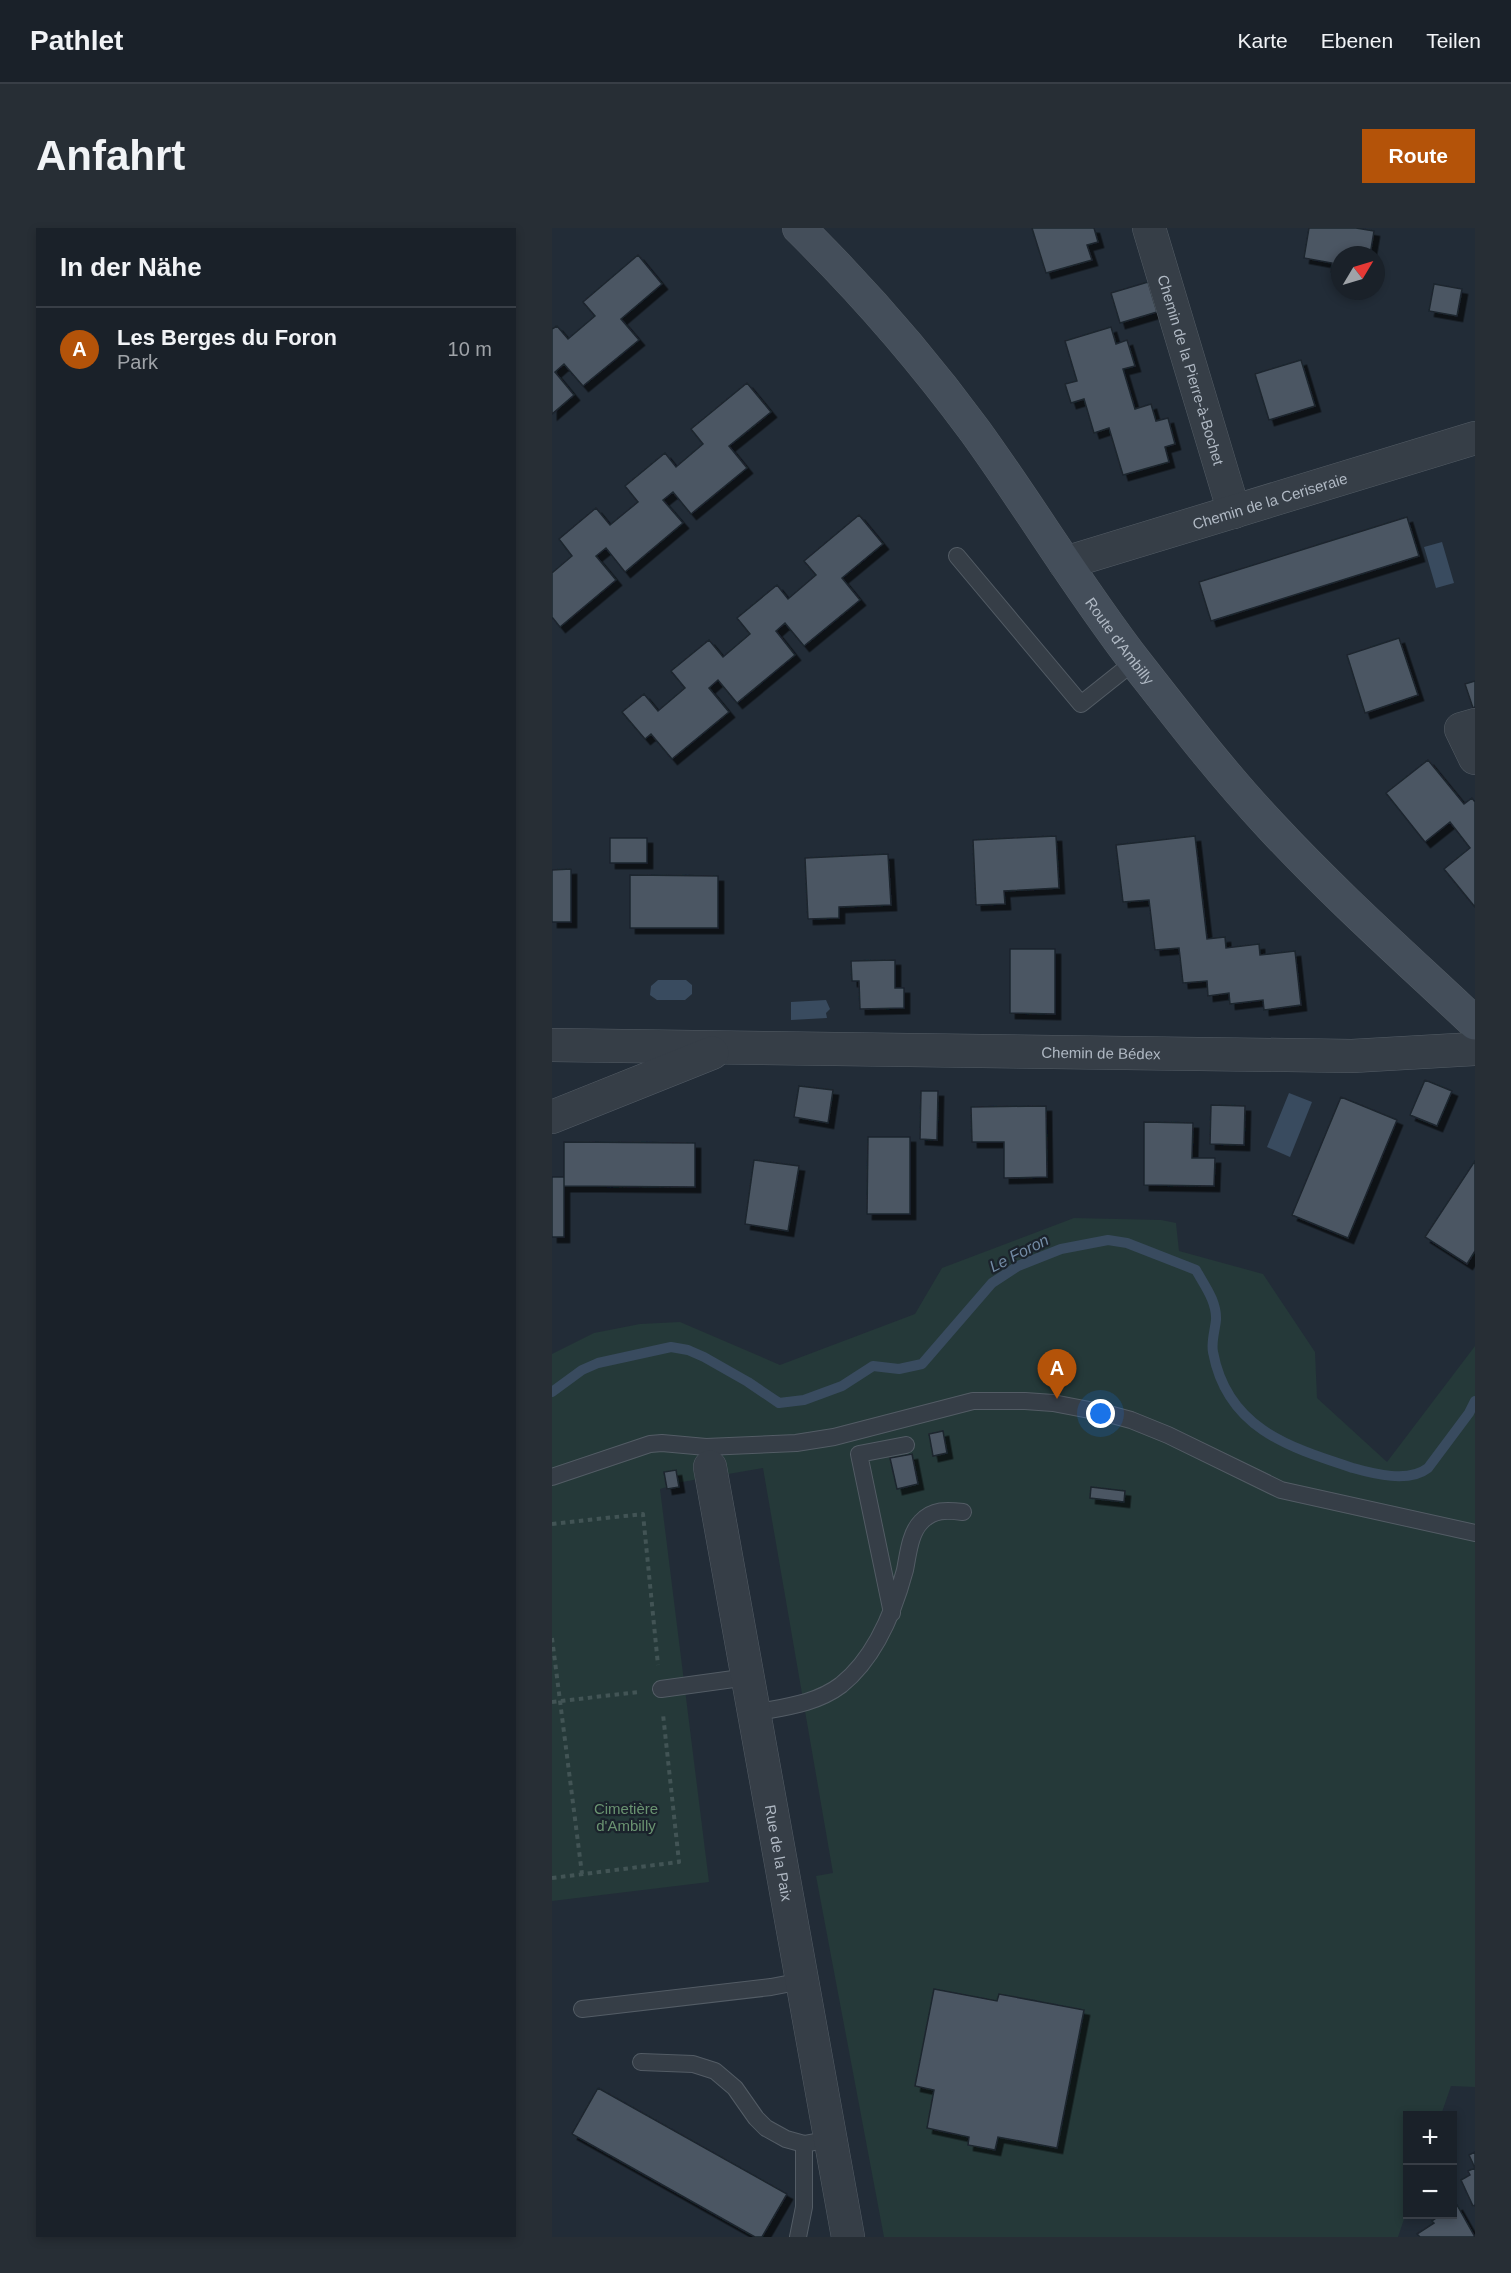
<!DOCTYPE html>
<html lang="de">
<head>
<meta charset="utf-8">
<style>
  :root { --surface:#1a2129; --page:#272e35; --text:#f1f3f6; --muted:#9fa3a8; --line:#383e46; --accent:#b45309 }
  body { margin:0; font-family:Arial,sans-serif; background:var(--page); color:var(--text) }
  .controls { position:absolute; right:18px; bottom:18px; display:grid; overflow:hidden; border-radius:0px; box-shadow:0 3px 9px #0003 }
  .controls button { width:54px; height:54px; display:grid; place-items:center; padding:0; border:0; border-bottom:2px solid var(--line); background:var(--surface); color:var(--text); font:30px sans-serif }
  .compass { position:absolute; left:779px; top:18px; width:54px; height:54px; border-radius:50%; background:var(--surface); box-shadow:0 3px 9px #0003; rotate:52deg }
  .you { position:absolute; left:549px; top:1186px; width:21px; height:21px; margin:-15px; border:4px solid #fff; border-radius:50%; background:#1a73e8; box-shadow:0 0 0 9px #1a73e833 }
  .badge { display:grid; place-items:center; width:39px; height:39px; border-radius:50%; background:var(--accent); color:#fff; font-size:20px; font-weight:700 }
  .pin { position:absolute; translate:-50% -50px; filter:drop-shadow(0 2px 3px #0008) }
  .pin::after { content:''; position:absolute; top:32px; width:21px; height:18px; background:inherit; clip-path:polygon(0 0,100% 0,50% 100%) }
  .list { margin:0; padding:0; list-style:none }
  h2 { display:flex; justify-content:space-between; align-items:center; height:78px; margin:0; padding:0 24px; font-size:26px }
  h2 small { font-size:20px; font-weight:400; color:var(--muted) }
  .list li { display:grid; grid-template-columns:39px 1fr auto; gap:18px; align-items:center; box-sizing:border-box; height:84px; padding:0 24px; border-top:2px solid var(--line) }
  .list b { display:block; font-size:22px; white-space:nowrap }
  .list p { margin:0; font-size:20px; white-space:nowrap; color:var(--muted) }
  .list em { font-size:20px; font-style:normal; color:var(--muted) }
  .map { position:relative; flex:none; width:923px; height:2009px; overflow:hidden; border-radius:0px }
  header { display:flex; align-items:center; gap:36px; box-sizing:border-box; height:84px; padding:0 30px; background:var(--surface); border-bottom:2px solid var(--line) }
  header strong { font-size:28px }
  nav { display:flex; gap:33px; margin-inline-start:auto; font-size:21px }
  .intro { display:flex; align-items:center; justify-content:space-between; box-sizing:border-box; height:144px; padding:0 36px }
  h1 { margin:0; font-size:42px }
  .button { padding:15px 27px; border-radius:0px; background:var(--accent); color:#fff; font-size:21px; font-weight:700 }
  main { display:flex; gap:36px; padding:0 36px }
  aside { flex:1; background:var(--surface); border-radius:0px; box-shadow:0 3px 9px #0003 }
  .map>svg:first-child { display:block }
  .green { fill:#253939 }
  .water { fill:#394b5f }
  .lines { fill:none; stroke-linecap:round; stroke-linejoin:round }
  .stream { stroke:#394b5f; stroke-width:10 }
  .building { fill:#4b5763; stroke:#1d252e; stroke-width:1.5; filter:url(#shadow) }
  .lane-casing { stroke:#535c65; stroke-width:18 }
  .street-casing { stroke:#535c65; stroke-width:34 }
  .secondary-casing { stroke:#535c65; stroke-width:34 }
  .path { stroke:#425455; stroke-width:4; stroke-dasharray:4.5 4.5; stroke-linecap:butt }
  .lane { stroke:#363e47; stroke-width:16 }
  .street { stroke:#363e47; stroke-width:33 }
  .secondary { stroke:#444e5a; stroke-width:33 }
  .labels { text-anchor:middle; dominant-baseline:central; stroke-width:4.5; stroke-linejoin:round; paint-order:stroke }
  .street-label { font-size:15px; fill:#b0b9c4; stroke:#1b232c }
  .park-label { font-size:15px; fill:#6a9371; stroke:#1b232c }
  .water-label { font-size:16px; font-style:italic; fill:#738ba5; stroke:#1b232c }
</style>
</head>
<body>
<header>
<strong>Pathlet</strong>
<nav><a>Karte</a><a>Ebenen</a><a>Teilen</a></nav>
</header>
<div class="intro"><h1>Anfahrt</h1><a class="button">Route</a></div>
<main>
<aside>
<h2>In der Nähe<small></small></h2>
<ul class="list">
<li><span class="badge">A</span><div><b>Les Berges du Foron</b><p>Park</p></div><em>10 m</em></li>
</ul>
</aside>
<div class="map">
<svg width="923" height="2009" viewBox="0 0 923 2009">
  <defs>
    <filter id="shadow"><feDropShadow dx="5.5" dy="5.5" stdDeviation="0" flood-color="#0009"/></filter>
  </defs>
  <rect width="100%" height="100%" fill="#222c37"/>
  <!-- green -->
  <path class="green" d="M 522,990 L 609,992 L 624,995 L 627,1023 L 711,1046 L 763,1124 L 765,1170 L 835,1234 L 923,1118 L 923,1859 L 899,1858 L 889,1887 L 856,1888 L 855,1982 L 846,2009 L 332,2009 L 264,1648 L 281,1645 L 211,1240 L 130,1254 L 108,1261 L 157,1654 L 0,1673 L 0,1126 L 42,1105 L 88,1096 L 128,1094 L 228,1137 L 363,1086 L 390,1040 Z"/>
  <!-- water -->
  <path class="water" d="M 890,314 L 902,355 L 884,360 L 872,319 Z
    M 106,752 L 134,752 L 140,757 L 140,766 L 133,772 L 105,772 L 98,767 L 99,758 Z
    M 274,772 L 278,781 L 274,785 L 275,790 L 239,792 L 239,774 Z
    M 737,865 L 760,874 L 738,929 L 715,919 Z"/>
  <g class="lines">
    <!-- stream -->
    <path class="stream" d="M 0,1164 L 30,1142 L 46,1135 L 119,1119 L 136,1122 L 152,1129 L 196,1154 L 227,1175 L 252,1172 L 290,1158 L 321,1138 L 347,1141 L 370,1136 L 440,1055 L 466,1038 L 509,1021 L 556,1012 L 575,1015 L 644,1042 C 652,1057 665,1073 664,1092 C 663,1102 659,1114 661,1124 C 675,1200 736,1219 801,1240 C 822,1246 857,1255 876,1240 L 917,1185 L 923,1173"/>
  </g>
  <!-- building -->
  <path class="building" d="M 480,0 L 542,0 L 546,14 L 535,17 L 540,32 L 494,45 Z
    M 757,0 L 804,0 L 822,3 L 818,27 L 788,27 L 788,46 L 779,44 L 780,35 L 752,30 Z
    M 86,27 L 110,56 L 69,91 L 87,112 L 31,158 L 12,136 L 3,144 L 22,167 L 0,186 L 0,101 L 5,98 L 16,111 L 43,88 L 31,74 Z
    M 596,54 L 605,84 L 568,95 L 559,65 Z
    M 882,56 L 910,61 L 905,88 L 877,83 Z
    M 559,99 L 564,116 L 575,112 L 583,138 L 571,141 L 583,181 L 599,176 L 604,193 L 616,190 L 623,216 L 613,219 L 617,234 L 571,247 L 557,200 L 542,205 L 532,171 L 519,175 L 513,156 L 525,153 L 513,113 Z
    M 749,132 L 763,178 L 717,192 L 703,146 Z
    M 195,155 L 219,184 L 177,218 L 195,240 L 139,286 L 121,264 L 111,272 L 131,295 L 73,344 L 54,320 L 44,328 L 64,352 L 8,399 L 0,389 L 0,345 L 20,328 L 7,311 L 44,280 L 58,297 L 86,274 L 73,258 L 113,225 L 124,239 L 151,216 L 139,201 Z
    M 307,287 L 331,316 L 290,350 L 308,372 L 252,418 L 233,395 L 224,403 L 243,427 L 185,475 L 166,452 L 157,460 L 177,484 L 120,531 L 99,506 L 93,511 L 70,484 L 92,466 L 106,483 L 133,460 L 119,443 L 157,412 L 171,429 L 198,406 L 185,390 L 225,357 L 236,371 L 264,347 L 252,333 Z
    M 855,289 L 867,328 L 659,393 L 647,354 Z
    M 847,410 L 866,467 L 813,485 L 795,427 Z
    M 923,453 L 923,479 L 921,480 L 913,456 Z
    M 876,532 L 912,576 L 920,570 L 923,574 L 923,679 L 892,641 L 918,620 L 898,594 L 873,614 L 834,565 Z
    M 504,608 L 507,660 L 452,663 L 453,676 L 424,677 L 421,612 Z
    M 643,608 L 655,711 L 673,709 L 674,720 L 707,716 L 708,727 L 743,723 L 749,777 L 712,782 L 711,772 L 678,776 L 677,765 L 656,768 L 655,753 L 631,755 L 627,720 L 603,722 L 597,672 L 571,674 L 564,617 Z
    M 58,610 L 95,610 L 95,635 L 58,635 Z
    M 336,626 L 339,677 L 287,679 L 287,690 L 256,691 L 253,630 Z
    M 19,641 L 19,694 L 0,694 L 0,642 Z
    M 78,647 L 166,648 L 166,700 L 78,700 Z
    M 458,721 L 503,721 L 503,786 L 458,785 Z
    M 343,732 L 343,760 L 352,760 L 352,780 L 308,781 L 307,753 L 300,753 L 299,733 Z
    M 873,852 L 900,863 L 885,898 L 858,887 Z
    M 247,858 L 281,862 L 276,895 L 242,889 Z
    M 369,863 L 386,863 L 385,912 L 368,911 Z
    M 789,869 L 845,892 L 796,1010 L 740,987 Z
    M 659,877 L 693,878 L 692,917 L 658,916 Z
    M 494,878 L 495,949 L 452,950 L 452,914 L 420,914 L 419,879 Z
    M 592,894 L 641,895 L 640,930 L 663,930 L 662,958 L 592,957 Z
    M 316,909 L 358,909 L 358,986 L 315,986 Z
    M 12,914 L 143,915 L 143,959 L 12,958 Z
    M 202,932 L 247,938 L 236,1003 L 193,996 Z
    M 923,933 L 923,1023 L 915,1036 L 873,1009 Z
    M 0,949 L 12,949 L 12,1009 L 0,1009 Z
    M 391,1203 L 395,1225 L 381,1228 L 377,1206 Z
    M 360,1226 L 366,1256 L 345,1261 L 338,1230 Z
    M 124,1242 L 127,1259 L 115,1261 L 112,1244 Z
    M 539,1259 L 573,1263 L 572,1274 L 538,1270 Z
    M 382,1761 L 445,1773 L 447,1766 L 532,1782 L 505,1920 L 446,1909 L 443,1922 L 416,1917 L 417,1909 L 375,1900 L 382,1862 L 363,1858 Z
    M 46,1860 L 235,1966 L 210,2009 L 203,2009 L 20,1906 Z
    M 923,1924 L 923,1977 L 921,1978 L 909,1952 L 918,1947 L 916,1943 L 923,1940 L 917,1927 Z
    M 905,1977 L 923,2009 L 868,2009 L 865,2006 L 882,1995 L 880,1993 L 890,1986 L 900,1986 L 900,1980 Z"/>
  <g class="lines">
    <defs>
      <path id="lane" d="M 405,328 L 529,476 L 583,433
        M 0,1249 L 98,1216 L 110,1215 L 154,1219 L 244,1215 L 282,1209 L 421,1173 L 473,1173 L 501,1175 L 553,1185 L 579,1192 L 616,1207 L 729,1262 L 923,1305
        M 340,1385 L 307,1226 L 354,1217
        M 109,1461 L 196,1449
        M 202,1485 C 232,1479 264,1476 289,1457 C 324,1429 342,1383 353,1342 C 356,1327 358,1305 369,1294 C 381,1281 395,1282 411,1284
        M 30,1781 L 219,1759 L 250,1753
        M 89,1834 L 141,1836 L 163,1843 L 183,1860 L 204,1890 L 214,1900 L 234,1911 L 252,1916 L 279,1911
        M 246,2009 L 252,1979 L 252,1916"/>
      <g id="street">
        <path id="s1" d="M 597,0 L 682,284"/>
        <path id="s2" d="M 513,335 L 923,210"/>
        <path d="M 923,497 L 909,501 L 923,530"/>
        <path id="s3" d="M 0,817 L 800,828 L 923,821"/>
        <path d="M 0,889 L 160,825"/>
        <path id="s4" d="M 158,1239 L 296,2009"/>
      </g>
      <g id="secondary">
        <path id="s5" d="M 247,0 C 310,62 370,131 423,203 C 478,279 527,361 585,436 C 628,491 671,547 719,598 C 783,667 854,730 923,795"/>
      </g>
    </defs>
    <!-- lane casing -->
    <use href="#lane" class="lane-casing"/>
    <!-- street casing -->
    <use href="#street" class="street-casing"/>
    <!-- secondary casing -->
    <use href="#secondary" class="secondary-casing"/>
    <!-- path -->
    <path class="path" d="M 0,1296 L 91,1286 L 106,1437
      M 0,1410 L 30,1646
      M 0,1474 L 87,1464
      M 0,1650 L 127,1634 L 111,1486"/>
    <!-- lane -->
    <use href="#lane" class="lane"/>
    <!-- street -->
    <use href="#street" class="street"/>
    <!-- secondary -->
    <use href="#secondary" class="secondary"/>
  </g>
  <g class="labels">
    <!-- street labels -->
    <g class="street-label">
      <text stroke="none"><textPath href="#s1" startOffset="148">Chemin de la Pierre-à-Bochet</textPath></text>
      <text stroke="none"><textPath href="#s2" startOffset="214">Chemin de la Ceriseraie</textPath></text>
      <text stroke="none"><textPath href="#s5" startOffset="524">Route d'Ambilly</textPath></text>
      <text stroke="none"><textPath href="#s3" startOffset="549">Chemin de Bédex</textPath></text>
      <text stroke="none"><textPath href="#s4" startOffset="392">Rue de la Paix</textPath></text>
    </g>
    <!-- park labels -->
    <g class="park-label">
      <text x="74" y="1580">Cimetière<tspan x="74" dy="17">d'Ambilly</tspan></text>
    </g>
    <!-- water labels -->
    <g class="water-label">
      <text transform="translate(467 1025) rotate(-27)">Le Foron</text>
    </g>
  </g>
</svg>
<div class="controls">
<button>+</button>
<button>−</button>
</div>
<svg class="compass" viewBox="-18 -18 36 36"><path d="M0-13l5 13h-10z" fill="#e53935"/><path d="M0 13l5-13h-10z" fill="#9fa3a8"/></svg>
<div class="you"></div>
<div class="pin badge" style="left:505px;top:1171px">A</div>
</div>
</main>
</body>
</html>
